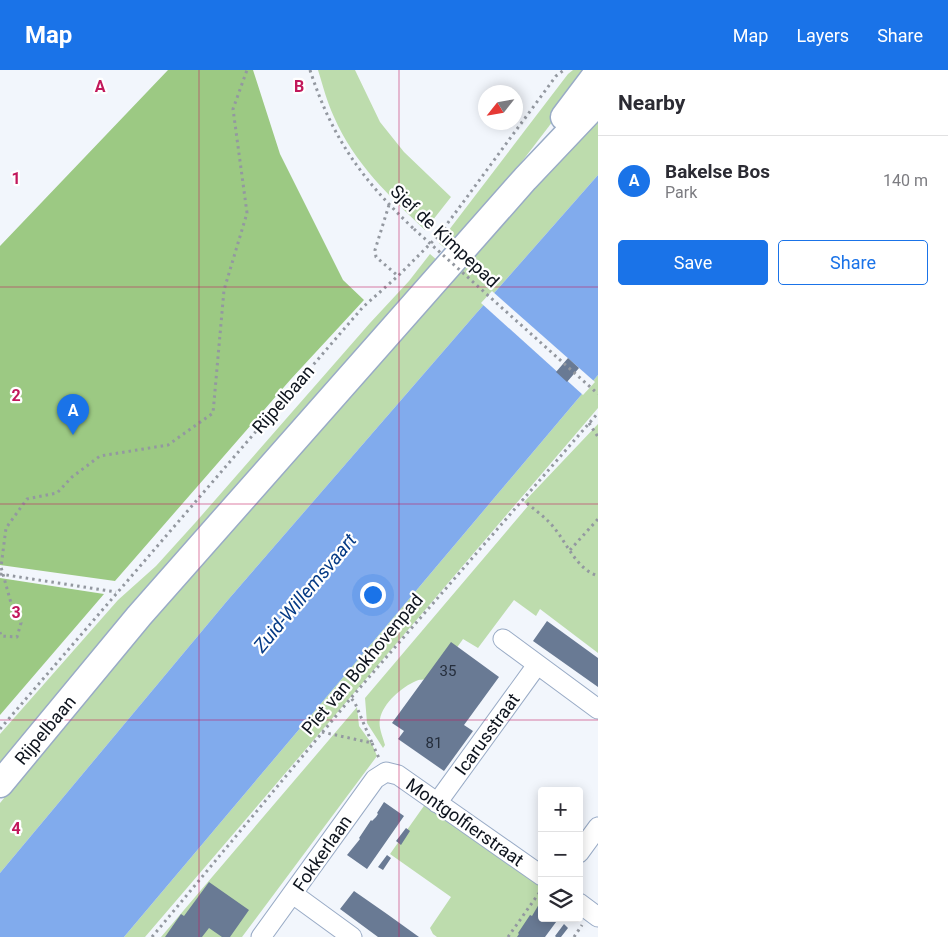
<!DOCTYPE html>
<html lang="en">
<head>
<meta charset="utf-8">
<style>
  :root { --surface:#fff; --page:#f2f2f3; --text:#2b2b33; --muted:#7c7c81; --line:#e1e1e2; --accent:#1a73e8 }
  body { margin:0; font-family:Roboto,sans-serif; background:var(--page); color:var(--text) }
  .controls { position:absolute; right:15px; bottom:15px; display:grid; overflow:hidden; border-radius:5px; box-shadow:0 2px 12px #0003 }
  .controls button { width:45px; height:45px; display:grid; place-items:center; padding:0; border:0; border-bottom:1px solid var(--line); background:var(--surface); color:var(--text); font:25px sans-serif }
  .compass { position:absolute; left:478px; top:15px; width:45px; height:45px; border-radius:50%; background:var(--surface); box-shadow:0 2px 12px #0003; rotate:239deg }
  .you { position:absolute; left:372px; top:524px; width:18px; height:18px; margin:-12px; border:4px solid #fff; border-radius:50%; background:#1a73e8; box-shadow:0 0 0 8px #1a73e833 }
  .badge { display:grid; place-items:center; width:32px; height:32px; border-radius:50%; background:var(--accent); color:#fff; font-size:16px; font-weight:700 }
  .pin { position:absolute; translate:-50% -41px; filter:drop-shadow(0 1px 2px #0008) }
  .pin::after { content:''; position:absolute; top:26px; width:18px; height:15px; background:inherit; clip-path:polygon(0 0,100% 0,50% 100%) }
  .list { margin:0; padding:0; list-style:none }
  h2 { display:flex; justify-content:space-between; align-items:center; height:65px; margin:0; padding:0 20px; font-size:21px }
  h2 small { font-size:16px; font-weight:400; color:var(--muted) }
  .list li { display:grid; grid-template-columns:32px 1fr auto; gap:15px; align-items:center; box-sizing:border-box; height:90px; padding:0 20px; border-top:1px solid var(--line) }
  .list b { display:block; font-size:19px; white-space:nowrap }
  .list p { margin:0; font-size:16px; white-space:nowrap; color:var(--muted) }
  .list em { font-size:16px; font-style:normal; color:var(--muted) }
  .actions { display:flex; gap:10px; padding:15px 20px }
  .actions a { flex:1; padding:11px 0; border:1px solid var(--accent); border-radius:5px; text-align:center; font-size:18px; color:var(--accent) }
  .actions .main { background:var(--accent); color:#fff }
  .icon { flex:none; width:28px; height:28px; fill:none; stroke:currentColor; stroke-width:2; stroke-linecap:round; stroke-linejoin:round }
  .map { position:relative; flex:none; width:598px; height:867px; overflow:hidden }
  header { display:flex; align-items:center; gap:30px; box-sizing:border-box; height:70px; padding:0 25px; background:var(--accent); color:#fff }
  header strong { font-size:24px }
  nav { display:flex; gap:28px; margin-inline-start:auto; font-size:18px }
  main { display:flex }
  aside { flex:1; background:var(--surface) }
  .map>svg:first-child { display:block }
  .green { fill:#bddcad }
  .forest { fill:#9cc983 }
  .water { fill:#81abed }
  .pier { fill:#f2f6fc }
  .building { fill:#697a94 }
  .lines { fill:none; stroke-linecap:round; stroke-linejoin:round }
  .minor-casing { stroke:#99abc6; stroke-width:21 }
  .secondary-casing { stroke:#99abc6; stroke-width:29 }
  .path { stroke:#9398a0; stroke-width:3; stroke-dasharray:2.5 4; stroke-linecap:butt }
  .minor { stroke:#fff; stroke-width:19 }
  .secondary { stroke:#fff; stroke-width:26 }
  .path-bridge { stroke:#9398a0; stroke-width:3; stroke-dasharray:2.5 4; stroke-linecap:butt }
  .grid { fill:none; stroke:#c2185b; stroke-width:1; stroke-opacity:0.55 }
  .labels { text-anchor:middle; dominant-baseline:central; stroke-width:4.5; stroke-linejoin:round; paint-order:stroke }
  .number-label { font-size:15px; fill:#252e3c }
  .street-label { font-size:18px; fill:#0e141e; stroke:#fff }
  .water-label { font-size:19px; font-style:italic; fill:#053a85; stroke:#fff }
  .grid-label { font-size:16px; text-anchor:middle; font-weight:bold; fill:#c2185b; stroke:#fff; stroke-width:4.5; stroke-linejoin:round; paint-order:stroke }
</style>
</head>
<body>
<header>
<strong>Map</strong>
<nav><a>Map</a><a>Layers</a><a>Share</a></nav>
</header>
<main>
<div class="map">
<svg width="598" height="867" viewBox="0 0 598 867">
  <rect width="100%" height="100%" fill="#f2f6fc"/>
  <!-- green -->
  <path class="green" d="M 318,0 L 355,0 L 380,52 L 404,82 L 451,127 L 425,160 C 390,127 354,93 334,47 C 327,32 323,16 318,0 Z
    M 573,0 L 592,0 L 517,98 L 447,180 L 439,173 L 568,4 Z
    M 598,41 L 598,105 L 473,247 L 227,531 L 0,803 L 0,733 L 210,482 Z
    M 430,184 L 438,191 L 0,704 L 0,664 L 118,530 L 156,496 L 195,453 L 370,253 L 409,211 Z
    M 598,305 L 598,338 L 145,867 L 124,867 Z
    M 598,354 L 598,583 L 540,539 L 536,546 L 514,530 L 478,578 L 463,569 C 458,577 436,605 427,609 C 424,610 419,609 416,611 C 402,617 383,633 380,649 C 378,657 383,667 385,675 L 383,678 L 367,653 L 365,628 L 528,436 L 524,432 Z
    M 357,637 L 359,656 L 372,674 L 377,686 L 242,867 L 161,867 Z
    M 426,733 L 542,818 L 542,835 L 518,867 L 437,867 L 433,864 L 430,858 L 451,827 L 390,784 Z"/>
  <!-- forest -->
  <path class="forest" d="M 168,0 L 253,0 L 280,84 L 343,210 L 364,230 L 291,309 L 115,511 L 0,495 L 0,176 Z
    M 0,508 L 104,524 L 0,645 Z"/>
  <!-- water -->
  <path class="water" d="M 598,105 L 598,305 L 124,867 L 0,867 L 0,803 L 227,531 L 473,247 Z"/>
  <!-- pier -->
  <path class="pier" d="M 492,221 L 595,312 L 583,325 L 481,233 Z"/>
  <!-- building -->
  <path class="building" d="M 568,288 L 579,298 L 567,312 L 556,302 Z
    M 547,551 L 598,588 L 598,617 L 533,571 Z
    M 451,572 L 499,607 L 464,655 L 473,661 L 444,701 L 398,669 L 404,661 L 392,653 Z
    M 384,732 L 404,746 L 367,799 L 347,785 L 360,769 L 359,768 L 371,750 L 372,751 L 376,747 L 378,744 L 377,743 Z
    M 406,758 L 410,761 L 401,775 L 396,771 Z
    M 387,785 L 391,788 L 383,800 L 378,797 Z
    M 209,812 L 249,840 L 230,867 L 222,867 L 209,858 L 202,867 L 165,867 L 181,844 L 184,846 Z
    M 354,821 L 387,844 L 419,867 L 378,867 L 340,839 Z
    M 542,829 L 542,848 L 559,848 L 545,867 L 517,867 L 519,864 L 518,863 L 530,845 L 532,846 Z
    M 564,854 L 568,858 L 561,867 L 556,867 L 555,866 Z"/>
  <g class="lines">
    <defs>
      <path id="minor" d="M 503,569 L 598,639
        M 437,733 L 537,595
        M 579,783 L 598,757
        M 293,824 L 352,867
        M 579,833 L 598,847
        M 261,867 L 375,709 L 386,702 L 398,705 L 542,806"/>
      <path id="secondary" d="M 564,47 L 598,2
        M 0,714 L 139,546 L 525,109 L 598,32"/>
    </defs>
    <!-- minor casing -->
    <use href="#minor" class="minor-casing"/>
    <!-- secondary casing -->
    <use href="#secondary" class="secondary-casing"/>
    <!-- path -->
    <path class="path" d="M 310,0 C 332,68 362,110 414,159
      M 389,135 L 375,180 L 376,187 L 398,206
      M 589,353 L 598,367
      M 522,429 C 531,437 541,444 549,452 C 566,469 574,498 598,506
      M 570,480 L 598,449
      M 0,504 L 116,522
      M 0,562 L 1,566 L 17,567 L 21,553 L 11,533 L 1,497 L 6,458 L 27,429 L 57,423 L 72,407 L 100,386 L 168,375 L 213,343 L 224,220 L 247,143 L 233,39 L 247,0
      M 0,659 L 363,237 L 398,206 L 439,165 L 556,6 L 564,0
      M 322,662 L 372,673 L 355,633 L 351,628
      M 372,673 L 379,688
      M 152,867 L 351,628 L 598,343
      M 508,867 L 539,823
      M 574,867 L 582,855"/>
    <!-- minor -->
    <use href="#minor" class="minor"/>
    <!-- secondary -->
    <use href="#secondary" class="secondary"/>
    <!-- path-bridge -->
    <path class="path-bridge" d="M 414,159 L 598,324"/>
  </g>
  <!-- grid -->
  <path class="grid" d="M 199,0 L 199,867M 399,0 L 399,867M 0,217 L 598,217M 0,434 L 598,434M 0,650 L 598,650"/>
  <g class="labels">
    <!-- number labels -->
    <g class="number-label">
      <text x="448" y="601">35</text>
      <text x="434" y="673">81</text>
    </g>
    <!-- street labels -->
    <g class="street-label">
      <text transform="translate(445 166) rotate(43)">Sjef de Kimpepad</text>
      <text transform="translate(283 329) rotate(-49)">Rijpelbaan</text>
      <text transform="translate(362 594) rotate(-50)">Piet van Bokhovenpad</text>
      <text transform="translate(45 660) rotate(-50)">Rijpelbaan</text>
      <text transform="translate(487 664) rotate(-54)">Icarusstraat</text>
      <text transform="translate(465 752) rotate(35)">Montgolfierstraat</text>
      <text transform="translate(322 783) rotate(-55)">Fokkerlaan</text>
    </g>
    <!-- water labels -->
    <g class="water-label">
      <text transform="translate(305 523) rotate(-50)">Zuid-Willemsvaart</text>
    </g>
  </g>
  <g class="grid-label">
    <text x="100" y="22">A</text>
    <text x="299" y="22">B</text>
    <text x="16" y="114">1</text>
    <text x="16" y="331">2</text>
    <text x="16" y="548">3</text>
    <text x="16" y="764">4</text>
  </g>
</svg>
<div class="controls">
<button>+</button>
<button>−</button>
<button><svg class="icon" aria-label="layers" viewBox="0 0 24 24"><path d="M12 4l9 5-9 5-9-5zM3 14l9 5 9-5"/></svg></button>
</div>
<svg class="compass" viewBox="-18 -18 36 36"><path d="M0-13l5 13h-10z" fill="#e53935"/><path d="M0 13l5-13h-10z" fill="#7c7c81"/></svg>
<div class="you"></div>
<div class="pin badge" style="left:73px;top:365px">A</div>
</div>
<aside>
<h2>Nearby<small></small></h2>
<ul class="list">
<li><span class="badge">A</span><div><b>Bakelse Bos</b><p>Park</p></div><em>140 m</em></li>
</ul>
<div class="actions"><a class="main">Save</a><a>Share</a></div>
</aside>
</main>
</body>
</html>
